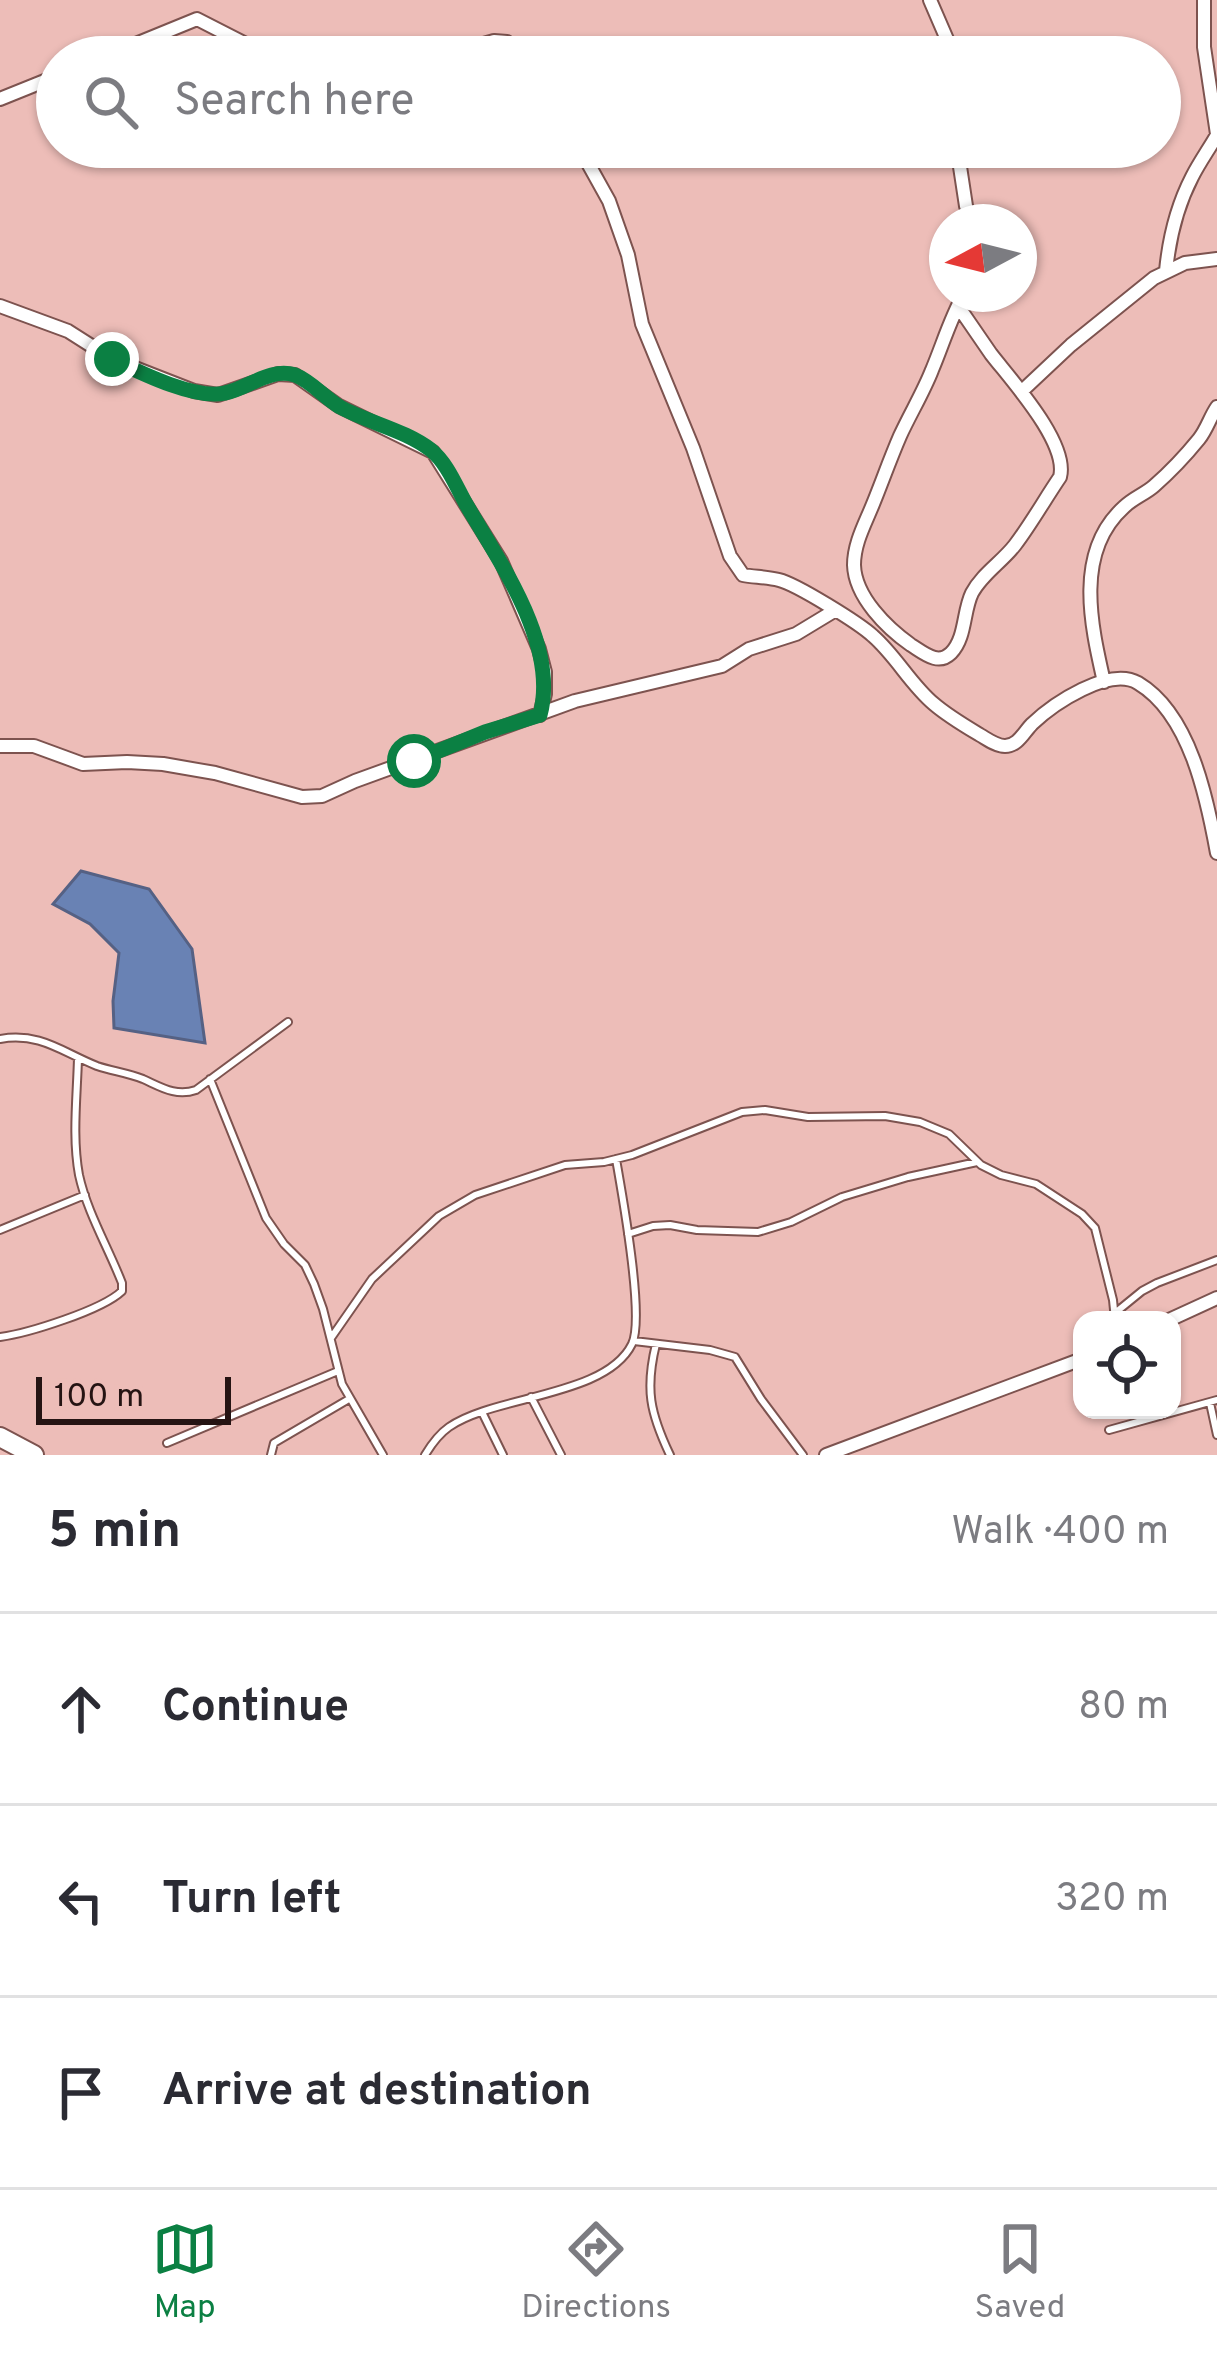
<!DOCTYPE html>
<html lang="en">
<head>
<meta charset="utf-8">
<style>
  :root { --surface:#fff; --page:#f2f2f3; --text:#2b2b33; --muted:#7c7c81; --line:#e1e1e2; --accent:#0b8043 }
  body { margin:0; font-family:Overpass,sans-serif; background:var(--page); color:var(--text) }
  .controls { position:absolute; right:36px; bottom:36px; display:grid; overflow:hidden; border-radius:24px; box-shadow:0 3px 9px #0004 }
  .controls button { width:108px; height:108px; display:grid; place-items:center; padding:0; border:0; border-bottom:3px solid var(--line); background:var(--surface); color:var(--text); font:60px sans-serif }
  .compass { position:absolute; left:929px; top:204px; width:108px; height:108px; border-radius:50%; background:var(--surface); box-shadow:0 3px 9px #0004; rotate:263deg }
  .scale { position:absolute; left:36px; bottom:30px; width:195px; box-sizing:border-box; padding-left:12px; border:6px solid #251413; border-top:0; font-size:33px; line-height:42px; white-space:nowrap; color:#251413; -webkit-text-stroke:9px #edbdb8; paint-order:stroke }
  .stop { position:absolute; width:36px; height:36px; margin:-27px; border:9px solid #0b8043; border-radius:50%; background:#fff }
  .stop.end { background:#0b8043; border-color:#fff; box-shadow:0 3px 12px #0008 }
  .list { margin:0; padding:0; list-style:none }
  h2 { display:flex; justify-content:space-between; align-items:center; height:156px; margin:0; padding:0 48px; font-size:51px }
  h2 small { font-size:39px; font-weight:400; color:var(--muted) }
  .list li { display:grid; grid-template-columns:78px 1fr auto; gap:36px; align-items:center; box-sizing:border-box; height:192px; padding:0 48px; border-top:3px solid var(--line) }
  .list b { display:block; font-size:45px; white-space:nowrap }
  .list em { font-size:39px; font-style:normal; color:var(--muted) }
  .icon { flex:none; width:66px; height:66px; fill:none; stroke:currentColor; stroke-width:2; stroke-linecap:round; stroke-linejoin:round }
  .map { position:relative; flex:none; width:1217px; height:1455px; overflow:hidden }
  .search { position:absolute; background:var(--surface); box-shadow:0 3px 9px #0004; left:36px; right:36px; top:36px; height:132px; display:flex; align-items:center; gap:30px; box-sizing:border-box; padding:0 42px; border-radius:66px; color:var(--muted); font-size:45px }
  .sheet { height:732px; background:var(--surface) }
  nav { display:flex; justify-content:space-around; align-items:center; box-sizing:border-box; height:168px; border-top:3px solid var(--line); background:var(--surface); font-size:33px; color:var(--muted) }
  nav a { display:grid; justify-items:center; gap:6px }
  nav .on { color:var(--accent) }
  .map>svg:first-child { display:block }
  .water { fill:#6982b4; stroke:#556184; stroke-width:3 }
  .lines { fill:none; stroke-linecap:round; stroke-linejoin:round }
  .lane-casing { stroke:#7d534f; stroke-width:10 }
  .street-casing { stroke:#7d534f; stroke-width:16 }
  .primary-casing { stroke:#7d534f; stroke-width:22 }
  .lane { stroke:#fff; stroke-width:6 }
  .street { stroke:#fff; stroke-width:12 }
  .primary { stroke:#fff; stroke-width:18 }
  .route { stroke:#0b8043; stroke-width:15 }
</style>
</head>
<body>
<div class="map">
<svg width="1217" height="1455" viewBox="0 0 1217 1455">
  <rect width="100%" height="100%" fill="#edbdb8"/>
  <!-- water -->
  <path class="water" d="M 81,871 L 149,889 L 192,949 L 205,1043 L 114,1028 L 113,1001 L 119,953 L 90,924 L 53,904 Z"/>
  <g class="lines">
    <defs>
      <path id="lane" d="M 0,1039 C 40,1032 62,1052 97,1066 C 112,1071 128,1073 143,1079 C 161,1087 176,1097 196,1090 L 288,1022
        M 210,1079 L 266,1218 L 284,1244 L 305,1265 L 314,1284 L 323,1309 L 342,1384 L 383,1455
        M 0,1230 L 85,1195
        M 628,1234 L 653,1226 L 670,1225 L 697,1230 L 758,1232 L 791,1222 L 842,1197 L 908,1177 L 977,1162
        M 1115,1313 L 1142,1291 L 1157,1283 L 1217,1260
        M 0,1337 C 29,1333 102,1310 122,1291 L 122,1283 C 108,1247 87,1212 79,1175 C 72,1137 77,1097 78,1058
        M 331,1338 L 372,1279 L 439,1216 L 475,1195 L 565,1165 L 604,1162 L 632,1155 L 742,1112 L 765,1110 L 808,1117 L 885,1116 L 920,1122 L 949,1134 L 981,1165 L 1001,1175 L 1036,1184 L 1082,1214 L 1095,1228 L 1113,1300 L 1115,1320
        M 634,1341 L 710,1350 L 735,1357 L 761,1399 L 803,1455
        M 656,1344 C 645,1389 650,1413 670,1455
        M 531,1397 L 561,1455
        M 1210,1403 L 1217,1435
        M 482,1412 L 503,1455
        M 1109,1430 L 1217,1400
        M 167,1443 L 338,1371
        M 271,1455 L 274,1443 L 349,1399
        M 425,1455 C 431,1445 439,1434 449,1427 C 495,1395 606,1397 632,1344 C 645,1317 622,1194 616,1159"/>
      <path id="street" d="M 930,0 L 949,44 L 959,57
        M 1204,0 L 1204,47 L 1217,134
        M 104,57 L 197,19 L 271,57
        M 420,57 L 459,51 L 494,41 L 507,42 L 529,57
        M 0,99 L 57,76
        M 579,147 L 609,201 L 628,255 L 642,324 L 693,448 L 730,556 L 743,575 C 754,577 767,577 779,580 C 796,584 859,623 873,636 C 896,656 911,685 934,704 C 948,716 965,726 980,735 C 987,739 996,746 1005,746 C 1018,746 1024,732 1032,724 C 1053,704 1109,666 1138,683 C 1190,714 1207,798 1217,853
        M 957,147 L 966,206 L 972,222
        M 1166,271 C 1169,240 1177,206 1192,177 C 1199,163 1209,149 1217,135
        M 0,306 L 68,331 L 112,359 L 194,391 L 218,395 L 278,374 L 295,375 L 339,406 L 433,452 L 501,561 L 539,649 L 545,672 L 545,694 L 540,715
        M 958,306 C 969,322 980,338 991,354 C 1011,380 1069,443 1060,477 C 1045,499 1031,524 1015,545 C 1002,562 982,574 972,593 C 963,611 966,638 951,653 C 938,666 924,653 911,645 C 887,628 855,597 854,565 C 854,543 865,524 873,504 C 882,482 890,459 900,436 C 910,414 923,393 932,370 C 943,344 950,319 964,294
        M 1022,391 L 1071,345 L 1154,278 L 1185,263 L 1217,259
        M 1104,682 C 1091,625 1074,552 1124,507 C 1133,498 1145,494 1154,486 C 1170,472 1186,455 1199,439 C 1207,429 1210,417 1217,407
        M 0,746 L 34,746 L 83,764 L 127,762 L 163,764 L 215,773 L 302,797 L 322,796 L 355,781 L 575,701 L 722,666 L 749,649 L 796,634 L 834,611
        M 1169,1320 L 1217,1298
        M 826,1455 L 1082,1359"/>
      <path id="primary" d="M 0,1437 L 34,1455"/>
    </defs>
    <!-- lane casing -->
    <use href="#lane" class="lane-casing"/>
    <!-- street casing -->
    <use href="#street" class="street-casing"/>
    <!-- primary casing -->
    <use href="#primary" class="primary-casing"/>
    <!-- lane -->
    <use href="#lane" class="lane"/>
    <!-- street -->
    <use href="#street" class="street"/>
    <!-- primary -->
    <use href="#primary" class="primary"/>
  </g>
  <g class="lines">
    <!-- route -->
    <path class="route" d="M 112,359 C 139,372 195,400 225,393 C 247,389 270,367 295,375 C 311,381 325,398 340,407 C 369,423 405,430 431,450 C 447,463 456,486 466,504 C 500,563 559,645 540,715 L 485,732 L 414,761"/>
  </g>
</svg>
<div class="controls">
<button><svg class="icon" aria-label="locate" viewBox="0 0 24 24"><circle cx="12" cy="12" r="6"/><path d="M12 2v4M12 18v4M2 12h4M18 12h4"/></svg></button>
</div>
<svg class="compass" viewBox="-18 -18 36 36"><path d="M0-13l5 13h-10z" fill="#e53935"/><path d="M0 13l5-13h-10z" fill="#7c7c81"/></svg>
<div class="scale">100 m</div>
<div class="stop" style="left:414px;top:761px"></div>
<div class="stop end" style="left:112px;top:359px"></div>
<div class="search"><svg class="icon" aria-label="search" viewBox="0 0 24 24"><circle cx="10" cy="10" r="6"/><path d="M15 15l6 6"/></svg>Search here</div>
</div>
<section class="sheet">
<h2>5 min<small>Walk · 400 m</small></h2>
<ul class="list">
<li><svg class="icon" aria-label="ahead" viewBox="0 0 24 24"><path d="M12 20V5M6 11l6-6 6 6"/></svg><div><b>Continue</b></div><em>80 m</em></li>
<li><svg class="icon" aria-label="left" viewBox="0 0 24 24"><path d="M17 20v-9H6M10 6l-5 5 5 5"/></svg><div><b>Turn left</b></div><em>320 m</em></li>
<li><svg class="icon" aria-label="arrive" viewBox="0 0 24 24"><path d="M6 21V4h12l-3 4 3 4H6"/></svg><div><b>Arrive at destination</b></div></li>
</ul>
</section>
<nav>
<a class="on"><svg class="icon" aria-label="map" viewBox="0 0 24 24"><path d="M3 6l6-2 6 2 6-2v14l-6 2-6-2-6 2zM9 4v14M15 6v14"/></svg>Map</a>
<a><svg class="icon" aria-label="directions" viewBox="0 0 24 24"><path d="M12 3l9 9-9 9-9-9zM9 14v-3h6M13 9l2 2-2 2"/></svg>Directions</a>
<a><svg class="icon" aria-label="saved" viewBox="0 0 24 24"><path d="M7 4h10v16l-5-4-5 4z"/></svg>Saved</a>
</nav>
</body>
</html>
